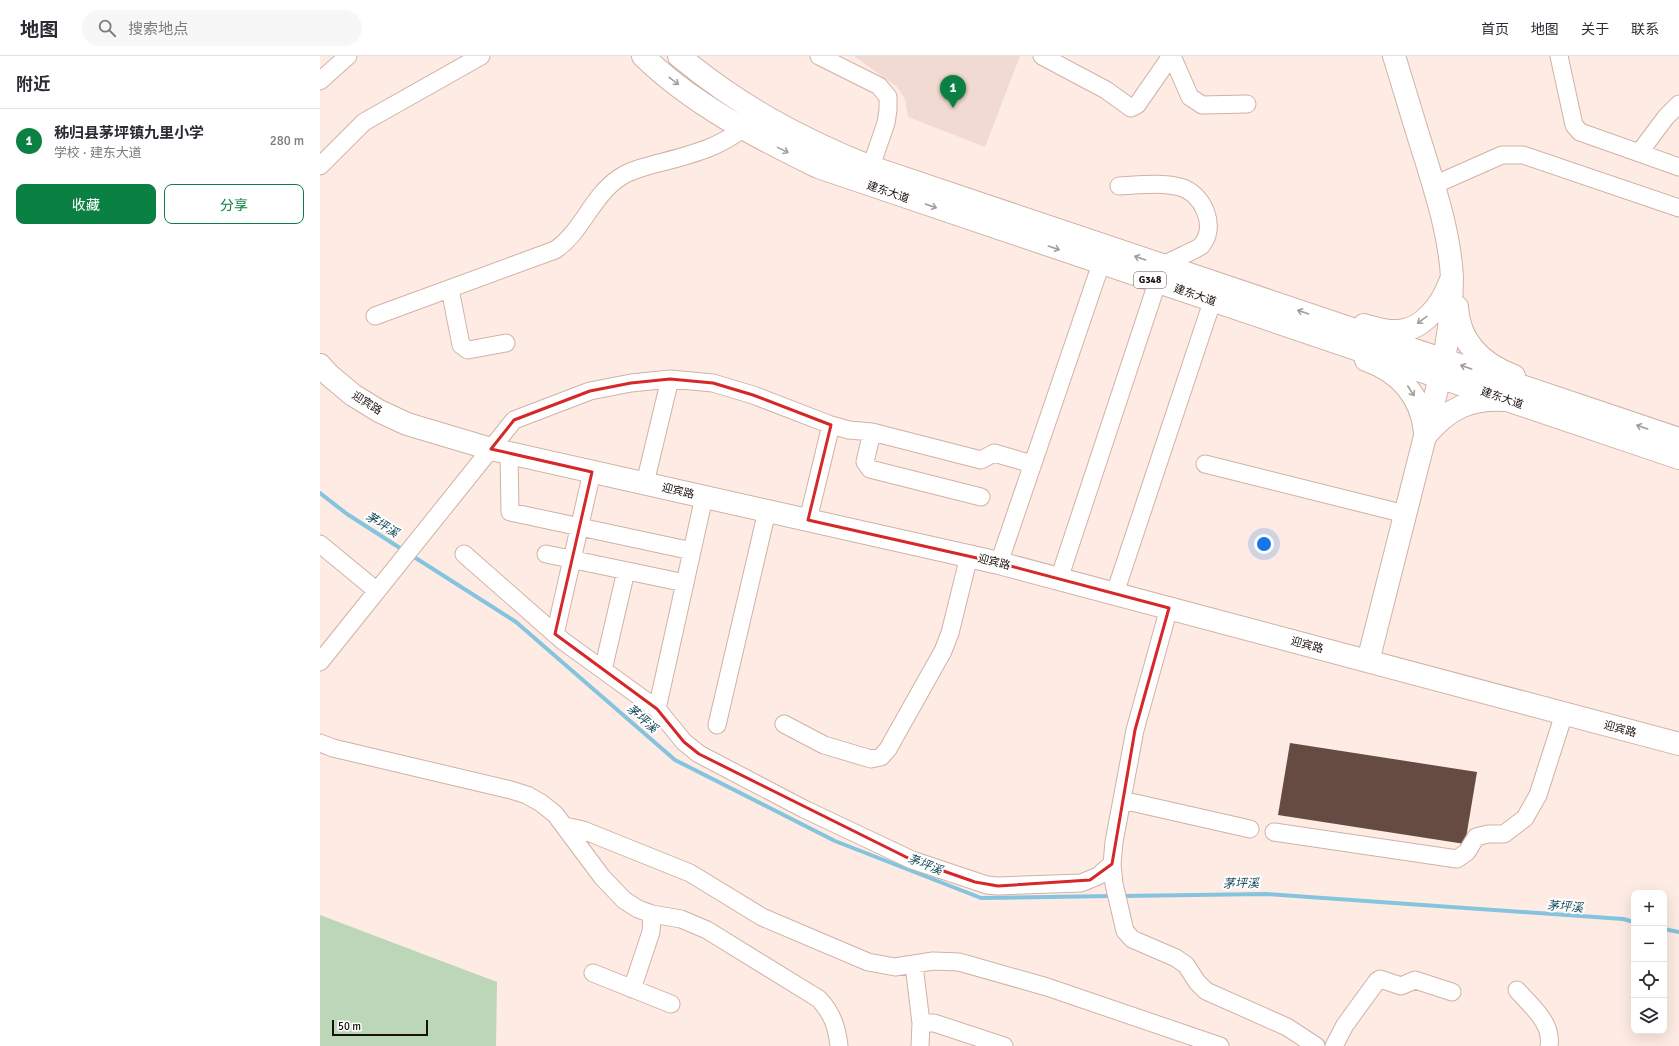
<!DOCTYPE html>
<html lang="zh">
<head>
<meta charset="utf-8">
<style>
  :root { --surface:#fff; --page:#f7f7f7; --text:#2b2b33; --muted:#7c7c81; --line:#e1e1e2; --accent:#0b8043 }
  body { margin:0; font-family:Signika,"Noto Sans SC",sans-serif; background:var(--page); color:var(--text) }
  .controls { position:absolute; right:12px; bottom:12px; display:grid; overflow:hidden; border-radius:8px; box-shadow:0 4px 16px #0002 }
  .controls button { width:36px; height:36px; display:grid; place-items:center; padding:0; border:0; border-bottom:1px solid var(--line); background:var(--surface); color:var(--text); font:20px sans-serif }
  .scale { position:absolute; left:12px; bottom:10px; width:96px; box-sizing:border-box; padding-left:4px; border:2px solid #190f0b; border-top:0; font-size:11px; line-height:14px; white-space:nowrap; color:#190f0b; -webkit-text-stroke:3px #fff; paint-order:stroke }
  .you { position:absolute; left:944px; top:488px; width:14px; height:14px; margin:-10px; border:3px solid #fff; border-radius:50%; background:#1a73e8; box-shadow:0 0 0 6px #1a73e833 }
  .badge { display:grid; place-items:center; width:26px; height:26px; border-radius:50%; background:var(--accent); color:#fff; font-size:13px; font-weight:700 }
  .pin { position:absolute; translate:-50% -33px; filter:drop-shadow(0 1px 2px #0008) }
  .pin::after { content:''; position:absolute; top:21px; width:14px; height:12px; background:inherit; clip-path:polygon(0 0,100% 0,50% 100%) }
  .list { margin:0; padding:0; list-style:none }
  h2 { display:flex; justify-content:space-between; align-items:center; height:52px; margin:0; padding:0 16px; font-size:17px }
  h2 small { font-size:13px; font-weight:400; color:var(--muted) }
  .list li { display:grid; grid-template-columns:26px 1fr auto; gap:12px; align-items:center; box-sizing:border-box; height:64px; padding:0 16px; border-top:1px solid var(--line) }
  .list b { display:block; font-size:15px; white-space:nowrap }
  .list p { margin:0; font-size:13px; white-space:nowrap; color:var(--muted) }
  .list em { font-size:13px; font-style:normal; color:var(--muted) }
  .actions { display:flex; gap:8px; padding:12px 16px }
  .actions a { flex:1; padding:9px 0; border:1px solid var(--accent); border-radius:8px; text-align:center; font-size:14px; color:var(--accent) }
  .actions .main { background:var(--accent); color:#fff }
  .icon { flex:none; width:22px; height:22px; fill:none; stroke:currentColor; stroke-width:2; stroke-linecap:round; stroke-linejoin:round }
  .map { position:relative; flex:none; width:1359px; height:990px; overflow:hidden }
  header { display:flex; align-items:center; gap:24px; box-sizing:border-box; height:56px; padding:0 20px; background:var(--surface); border-bottom:1px solid var(--line) }
  header strong { font-size:19px }
  nav { display:flex; gap:22px; margin-inline-start:auto; font-size:14px }
  .search { width:280px; height:36px; background:var(--page); display:flex; align-items:center; gap:10px; box-sizing:border-box; padding:0 14px; border-radius:22px; color:var(--muted); font-size:15px }
  main { display:flex }
  aside { flex:1; background:var(--surface) }
  .map>svg:first-child { display:block }
  .built { fill:#f1dad1 }
  .green { fill:#bcd7b7 }
  .lines { fill:none; stroke-linecap:round; stroke-linejoin:round }
  .stream { stroke:#85c4de; stroke-width:4 }
  .building { fill:#654b41 }
  .minor-casing { stroke:#d0b2a6; stroke-width:19 }
  .major-casing { stroke:#d0b2a6; stroke-width:24 }
  .highway-casing { stroke:#d0b2a6; stroke-width:24 }
  .minor { stroke:#fff; stroke-width:17 }
  .major { stroke:#fff; stroke-width:22 }
  .highway { stroke:#fff; stroke-width:22 }
  .oneway { stroke:#a39f9d }
  .marked { fill:none; stroke:#d62828; stroke-width:3; stroke-linejoin:round }
  .labels { text-anchor:middle; dominant-baseline:central; stroke-width:4; stroke-linejoin:round; paint-order:stroke }
  .shield { fill:#fff; stroke:#5e5754; stroke-width:1 }
  .shield-label { font-size:10px; font-weight:bold; fill:#190f0b }
  .street-label { font-size:11px; fill:#190f0b; stroke:#fff }
  .water-label { font-size:12px; font-style:italic; fill:#154a5c; stroke:#fff }
</style>
</head>
<body>
<header>
<strong>地图</strong>
<div class="search"><svg class="icon" aria-label="search" viewBox="0 0 24 24"><circle cx="10" cy="10" r="6"/><path d="M15 15l6 6"/></svg>搜索地点</div>
<nav><a>首页</a><a>地图</a><a>关于</a><a>联系</a></nav>
</header>
<main>
<aside>
<h2>附近<small></small></h2>
<ul class="list">
<li><span class="badge">1</span><div><b>秭归县茅坪镇九里小学</b><p>学校 · 建东大道</p></div><em>280 m</em></li>
</ul>
<div class="actions"><a class="main">收藏</a><a>分享</a></div>
</aside>
<div class="map">
<svg width="1359" height="990" viewBox="0 0 1359 990">
  <rect width="100%" height="100%" fill="#feebe3"/>
  <!-- built -->
  <path class="built" d="M 534,0 L 700,0 L 665,91 L 588,61 L 585,43 L 577,31 Z"/>
  <!-- green -->
  <path class="green" d="M 0,859 L 177,926 L 176,990 L 0,990 Z"/>
  <g class="lines">
    <!-- stream -->
    <path class="stream" d="M 0,437 L 27,458 L 83,494
      M 91,499 L 196,566 L 355,704 L 515,785 L 661,842 L 793,840
      M 802,840 L 946,838 L 1303,863 L 1314,866
      M 1344,873 L 1359,876"/>
  </g>
  <!-- building -->
  <path class="building" d="M 970,687 L 1157,716 L 1145,788 L 958,759 Z"/>
  <g class="lines">
    <defs>
      <path id="minor" d="M 499,0 L 559,30 L 568,41 L 568,54 L 566,67 L 547,122
        M 722,0 L 786,34 L 811,52 L 817,49 L 851,0
        M 852,0 L 870,41 L 882,49 L 927,48
        M 1239,0 L 1254,69 L 1260,76 L 1359,111
        M 0,25 L 28,0
        M 1319,97 L 1346,61 L 1359,48
        M 0,110 L 44,66 L 161,0
        M 1114,129 L 1182,99 L 1203,99 L 1359,152
        M 130,233 L 141,289 L 148,294 L 186,287
        M 55,260 L 235,194 C 262,176 272,140 299,122 C 310,114 322,112 335,108 C 366,100 410,90 430,64
        M 511,369 L 529,374 L 552,376 L 661,404 L 674,397 L 712,408
        M 552,376 L 545,406 L 550,413 L 661,441
        M 189,397 L 190,456 L 372,495
        M 885,408 L 1085,458
        M 325,427 L 350,323
        M 0,488 L 57,535
        M 144,498 L 243,585 L 337,653 L 364,686 L 379,698 L 484,753 L 592,804 L 667,829 L 678,830 L 761,827 L 778,820 L 792,808
        M 226,498 L 365,527
        M 679,507 L 785,196
        M 739,523 L 843,209 C 849,206 879,192 881,190 C 898,171 883,137 860,131 C 841,126 819,129 799,130
        M 795,537 L 896,234
        M 849,552 L 815,674 L 794,786 L 792,808 L 794,828 L 805,875 L 812,883 L 856,902 L 866,909 L 877,926 L 886,935 L 967,971 L 996,990
        M 235,578 L 272,416
        M 0,606 L 194,364 L 270,335 L 311,327 L 350,323 L 393,327 L 433,339 L 511,369 L 488,464
        M 283,614 L 306,515
        M 337,653 L 384,441
        M 464,668 L 504,689 L 551,703 L 561,701 L 568,693 L 623,595 L 630,577 L 649,500
        M 397,669 L 447,455
        M 0,687 L 13,692 L 191,734 L 207,739 L 221,747 L 235,758 L 282,821 L 304,844 L 318,853 L 332,858 L 361,863 L 387,874 L 499,943 C 512,957 517,971 519,990
        M 802,744 L 930,773
        M 245,770 L 263,774 L 370,817 L 442,861 L 548,906 L 575,911 L 613,905 L 639,906 L 727,931 L 900,990
        M 954,776 L 1137,803 L 1147,796 L 1156,781 L 1168,778 L 1184,778 L 1205,762 L 1218,739 L 1244,658
        M 594,909 L 601,967 L 600,990
        M 273,917 L 351,948
        M 312,933 L 331,876 L 332,858
        M 1197,934 C 1211,950 1233,967 1229,990
        M 601,967 L 614,967 L 684,990
        M 1014,990 L 1025,969 L 1057,925 L 1060,923 L 1081,930 L 1095,924 L 1132,936"/>
      <path id="major" d="M 1137,251 C 1139,287 1162,308 1194,320
        M 1044,269 C 1055,272 1066,276 1078,275 C 1103,274 1122,248 1130,226
        M 1046,304 C 1080,316 1101,340 1105,376
        M 0,309 L 9,319 L 33,339 L 59,355 L 87,368 L 171,393 L 679,507 L 1359,688
        M 1106,379 C 1129,352 1150,342 1186,344
        M 1048,605 L 1120,321 C 1128,288 1132,256 1132,222 C 1130,182 1118,143 1106,104 C 1095,70 1085,35 1074,0"/>
      <path id="highway" d="M 323,0 C 373,49 437,81 498,111 L 1359,402
        M 359,0 C 418,49 480,83 551,111 L 1359,383"/>
    </defs>
    <!-- minor casing -->
    <use href="#minor" class="minor-casing"/>
    <!-- major casing -->
    <use href="#major" class="major-casing"/>
    <!-- highway casing -->
    <use href="#highway" class="highway-casing"/>
    <!-- minor -->
    <use href="#minor" class="minor"/>
    <!-- major -->
    <use href="#major" class="major"/>
    <!-- highway -->
    <use href="#highway" class="highway"/>
  </g>
  <!-- one-way arrows -->
  <defs><path id="oneway-shaft" d="M-6 0H5M1.5-3L5.5 0L1.5 3" fill="none" stroke-width="1.6" stroke-linecap="round" stroke-linejoin="round"/></defs>
  <g class="oneway">
    <use href="#oneway-shaft" transform="translate(354 25) rotate(38)"/>
    <use href="#oneway-shaft" transform="translate(463 94) rotate(26)"/>
    <use href="#oneway-shaft" transform="translate(611 150) rotate(19)"/>
    <use href="#oneway-shaft" transform="translate(734 192) rotate(19)"/>
    <use href="#oneway-shaft" transform="translate(820 202) rotate(-161)"/>
    <use href="#oneway-shaft" transform="translate(983 256) rotate(-161)"/>
    <use href="#oneway-shaft" transform="translate(1102 264) rotate(143)"/>
    <use href="#oneway-shaft" transform="translate(1146 311) rotate(-161)"/>
    <use href="#oneway-shaft" transform="translate(1091 335) rotate(57)"/>
    <use href="#oneway-shaft" transform="translate(1322 371) rotate(-161)"/>
  </g>
  <!-- marked area -->
  <path class="marked" d="M 350,323 L 393,327 L 433,339 L 511,369 L 488,464 L 679,507 L 849,552 L 815,674 L 792,808 L 770,824 L 678,830 L 655,826 L 592,804 L 379,698 L 364,686 L 337,653 L 235,578 L 272,416 L 171,393 L 194,364 L 270,335 L 311,327 Z"/>
  <g class="labels">
    <!-- shield labels -->
    <rect class="shield" x="814" y="216" width="32" height="16" rx="3"/>
    <g class="shield-label">
      <text x="830" y="224">G348</text>
    </g>
    <!-- street labels -->
    <g class="street-label">
      <text transform="translate(568 136) rotate(19)">建东大道</text>
      <text transform="translate(875 239) rotate(19)">建东大道</text>
      <text transform="translate(1182 342) rotate(19)">建东大道</text>
      <text transform="translate(47 347) rotate(32)">迎宾路</text>
      <text transform="translate(358 435) rotate(13)">迎宾路</text>
      <text transform="translate(674 506) rotate(14)">迎宾路</text>
      <text transform="translate(987 589) rotate(15)">迎宾路</text>
      <text transform="translate(1300 673) rotate(15)">迎宾路</text>
    </g>
    <!-- water labels -->
    <g class="water-label">
      <text transform="translate(62 469) rotate(32)">茅坪溪</text>
      <text transform="translate(322 663) rotate(41)">茅坪溪</text>
      <text transform="translate(605 809) rotate(21)">茅坪溪</text>
      <text transform="translate(921 828) rotate(-1)">茅坪溪</text>
      <text transform="translate(1245 851) rotate(4)">茅坪溪</text>
    </g>
  </g>
</svg>
<div class="controls">
<button>+</button>
<button>−</button>
<button><svg class="icon" aria-label="locate" viewBox="0 0 24 24"><circle cx="12" cy="12" r="6"/><path d="M12 2v4M12 18v4M2 12h4M18 12h4"/></svg></button>
<button><svg class="icon" aria-label="layers" viewBox="0 0 24 24"><path d="M12 4l9 5-9 5-9-5zM3 14l9 5 9-5"/></svg></button>
</div>
<div class="scale">50 m</div>
<div class="you"></div>
<div class="pin badge" style="left:633px;top:52px">1</div>
</div>
</main>
</body>
</html>
